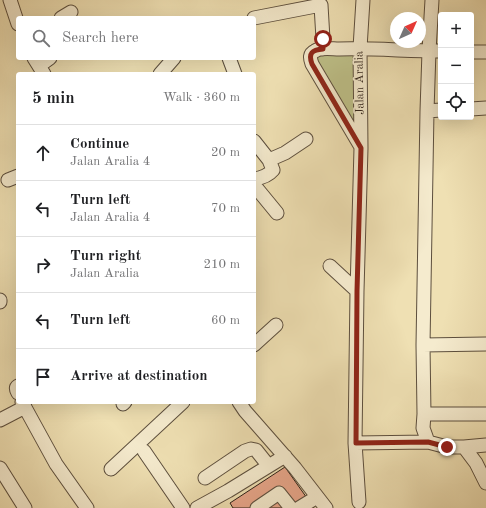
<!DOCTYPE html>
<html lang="en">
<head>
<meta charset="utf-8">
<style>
  :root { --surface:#fff; --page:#f2f2f2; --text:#202124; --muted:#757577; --line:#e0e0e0 }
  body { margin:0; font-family:"Old Standard TT",serif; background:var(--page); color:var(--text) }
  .controls { position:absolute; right:12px; top:12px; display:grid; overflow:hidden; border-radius:4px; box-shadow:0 4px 16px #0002 }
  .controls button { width:36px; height:36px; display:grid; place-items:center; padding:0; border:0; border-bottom:1px solid var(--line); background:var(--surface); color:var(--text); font:20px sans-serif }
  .compass { position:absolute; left:390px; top:12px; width:36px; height:36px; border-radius:50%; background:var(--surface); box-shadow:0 4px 16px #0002; rotate:45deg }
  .stop { position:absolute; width:12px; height:12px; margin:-9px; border:3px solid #8f2418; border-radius:50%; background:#fff }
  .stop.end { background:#8f2418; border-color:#fff; box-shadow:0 1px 4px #0008 }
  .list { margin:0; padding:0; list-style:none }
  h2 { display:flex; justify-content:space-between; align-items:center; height:52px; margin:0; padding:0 16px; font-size:17px }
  h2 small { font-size:13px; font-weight:400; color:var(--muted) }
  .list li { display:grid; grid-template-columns:26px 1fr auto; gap:12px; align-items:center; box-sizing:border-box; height:56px; padding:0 16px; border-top:1px solid var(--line) }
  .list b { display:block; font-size:15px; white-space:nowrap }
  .list p { margin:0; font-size:13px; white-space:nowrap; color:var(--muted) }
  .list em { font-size:13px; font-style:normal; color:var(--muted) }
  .icon { flex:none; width:22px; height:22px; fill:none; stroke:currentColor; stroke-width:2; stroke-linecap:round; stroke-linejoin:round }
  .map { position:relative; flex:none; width:486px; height:508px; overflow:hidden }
  .search { position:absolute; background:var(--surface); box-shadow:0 4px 16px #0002; left:16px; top:16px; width:240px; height:44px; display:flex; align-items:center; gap:10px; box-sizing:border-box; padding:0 14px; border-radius:4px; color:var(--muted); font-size:15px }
  .panel { position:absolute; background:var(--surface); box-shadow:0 4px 16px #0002; left:16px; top:72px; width:240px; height:332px; border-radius:4px }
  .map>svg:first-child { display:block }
  .green { fill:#bec189; stroke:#757050 }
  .building { fill:#e8a68a; stroke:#2c1f17 }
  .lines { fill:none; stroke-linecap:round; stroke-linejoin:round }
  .minor-casing { stroke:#5d4f3e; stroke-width:15 }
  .minor { stroke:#f5ebce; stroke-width:13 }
  .route { stroke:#8f2418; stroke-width:5 }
  .labels { text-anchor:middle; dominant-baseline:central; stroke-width:3.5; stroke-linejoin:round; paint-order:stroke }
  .street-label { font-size:12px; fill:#2c1f17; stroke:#f5ebce }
</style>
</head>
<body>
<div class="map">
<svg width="486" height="508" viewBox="0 0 486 508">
  <rect width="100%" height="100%" fill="#efe0b3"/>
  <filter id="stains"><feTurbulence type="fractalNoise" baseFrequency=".005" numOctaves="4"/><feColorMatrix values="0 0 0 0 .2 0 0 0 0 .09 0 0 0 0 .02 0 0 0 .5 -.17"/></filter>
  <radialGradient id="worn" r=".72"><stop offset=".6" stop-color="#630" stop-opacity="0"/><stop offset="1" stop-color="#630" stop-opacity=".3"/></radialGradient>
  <!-- green -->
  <path class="green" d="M 321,52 L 357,56 L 358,135 L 314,55 Z"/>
  <!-- building -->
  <path class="building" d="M 285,467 L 314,508 L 233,508 L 230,503 Z"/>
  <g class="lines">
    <defs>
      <path id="minor" d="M 10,0 L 18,24
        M 61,18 L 71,12
        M 254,18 L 321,5 L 323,39 L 323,49
        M 471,52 L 486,52
        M 34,58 L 44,74
        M 229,58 L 235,74
        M 39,66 L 50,58
        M 160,74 L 174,58
        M 471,109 L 486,108
        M 427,111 L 441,110
        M 254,141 L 269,160 L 273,170 C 268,176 261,178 254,179
        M 361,147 L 312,64 C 310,58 309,54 315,51 C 321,47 332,49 339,49 C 373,48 407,51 441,51
        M 269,160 L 285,153 L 306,139
        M 8,180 L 18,176
        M 254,185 L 277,213
        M 330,266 L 357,291
        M 0,300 L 0,302
        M 254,345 L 276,325
        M 423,345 L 486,344
        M 18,386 C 15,388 17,391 18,393
        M 22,402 L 56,464 L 87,508
        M 239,402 L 245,411 L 295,468 L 326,508
        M 123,404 L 125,402
        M 424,414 L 486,414
        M 0,420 L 25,407
        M 428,442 L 423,428 L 424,414 L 423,345 L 427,111 L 429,51 L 432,0
        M 355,443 L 428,442 L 447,447 L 464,447 L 486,445
        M 464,447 L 476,463 L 486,483
        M 144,451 L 183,508
        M 0,468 L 25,508
        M 111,469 L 183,402
        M 205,478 L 245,451 L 251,449 L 256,450 L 268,465
        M 359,502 L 355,443 L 357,291 L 361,148 L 360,48 L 363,0
        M 197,508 L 228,491 L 285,456
        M 257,508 L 279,493 L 291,508
        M 299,508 L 317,497"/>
    </defs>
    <!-- minor casing -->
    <use href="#minor" class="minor-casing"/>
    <!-- minor -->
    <use href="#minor" class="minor"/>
  </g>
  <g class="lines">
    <!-- route -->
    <path class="route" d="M 323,39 L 323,49 C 312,50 308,53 312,64 L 361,148 L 357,291 L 356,443 L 428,442 L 447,447"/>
  </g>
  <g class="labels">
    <!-- street labels -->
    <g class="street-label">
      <text transform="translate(360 83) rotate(-91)">Jalan Aralia</text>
    </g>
  </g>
  <rect width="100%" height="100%" filter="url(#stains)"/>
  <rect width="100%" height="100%" fill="url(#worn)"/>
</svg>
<div class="controls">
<button>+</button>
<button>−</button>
<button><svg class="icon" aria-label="locate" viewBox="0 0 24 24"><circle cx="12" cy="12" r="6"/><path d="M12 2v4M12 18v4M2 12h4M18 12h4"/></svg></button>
</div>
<svg class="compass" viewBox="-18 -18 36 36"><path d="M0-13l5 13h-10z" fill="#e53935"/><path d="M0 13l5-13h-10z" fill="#757577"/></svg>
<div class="stop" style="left:323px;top:39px"></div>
<div class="stop end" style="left:447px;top:447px"></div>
<div class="search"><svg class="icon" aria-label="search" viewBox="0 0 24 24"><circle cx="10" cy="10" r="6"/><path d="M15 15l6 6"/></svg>Search here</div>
<section class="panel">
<h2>5 min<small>Walk · 360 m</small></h2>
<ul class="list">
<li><svg class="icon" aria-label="ahead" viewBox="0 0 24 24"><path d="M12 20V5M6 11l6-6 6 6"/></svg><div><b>Continue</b><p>Jalan Aralia 4</p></div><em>20 m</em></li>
<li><svg class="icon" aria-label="left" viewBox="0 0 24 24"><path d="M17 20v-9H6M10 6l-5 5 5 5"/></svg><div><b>Turn left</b><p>Jalan Aralia 4</p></div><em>70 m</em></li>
<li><svg class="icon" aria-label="right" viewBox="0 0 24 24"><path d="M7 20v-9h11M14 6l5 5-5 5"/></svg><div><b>Turn right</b><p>Jalan Aralia</p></div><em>210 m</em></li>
<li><svg class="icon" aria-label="left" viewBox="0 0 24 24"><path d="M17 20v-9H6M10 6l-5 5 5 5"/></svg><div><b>Turn left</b></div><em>60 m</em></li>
<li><svg class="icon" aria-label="arrive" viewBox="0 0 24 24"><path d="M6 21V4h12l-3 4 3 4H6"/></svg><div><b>Arrive at destination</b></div></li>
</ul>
</section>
</div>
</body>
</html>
